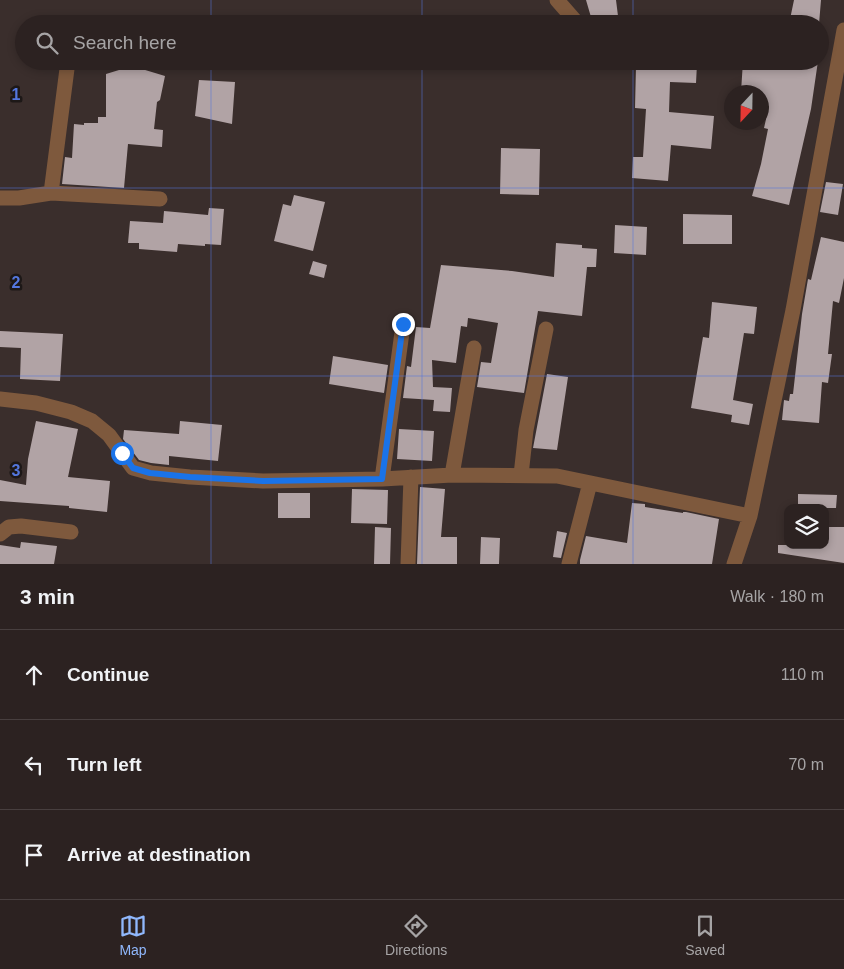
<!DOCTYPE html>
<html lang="en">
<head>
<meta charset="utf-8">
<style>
  :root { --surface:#2c2221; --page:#342a2a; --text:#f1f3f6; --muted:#a6a4a5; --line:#483f3f; --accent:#90b8fd }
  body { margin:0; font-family:Arial,sans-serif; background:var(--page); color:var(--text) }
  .controls { position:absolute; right:15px; bottom:15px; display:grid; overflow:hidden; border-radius:10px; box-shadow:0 2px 8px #0003 }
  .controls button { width:45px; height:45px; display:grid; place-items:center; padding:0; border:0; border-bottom:1px solid var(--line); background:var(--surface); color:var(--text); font:25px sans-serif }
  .compass { position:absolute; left:724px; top:85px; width:45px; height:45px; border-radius:50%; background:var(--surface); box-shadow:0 2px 8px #0003; rotate:202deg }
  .stop { position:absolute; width:15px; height:15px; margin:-11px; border:4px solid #1a73e8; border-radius:50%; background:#fff }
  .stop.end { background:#1a73e8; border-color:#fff; box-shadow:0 1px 5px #0008 }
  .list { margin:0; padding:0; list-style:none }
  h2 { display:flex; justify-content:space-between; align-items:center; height:65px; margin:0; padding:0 20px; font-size:21px }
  h2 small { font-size:16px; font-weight:400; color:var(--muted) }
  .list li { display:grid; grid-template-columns:32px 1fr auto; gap:15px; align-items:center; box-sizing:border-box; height:90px; padding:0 20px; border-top:1px solid var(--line) }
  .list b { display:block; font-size:19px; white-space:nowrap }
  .list em { font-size:16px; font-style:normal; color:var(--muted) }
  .icon { flex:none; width:28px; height:28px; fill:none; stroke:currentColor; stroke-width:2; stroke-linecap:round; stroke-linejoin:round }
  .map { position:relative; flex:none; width:844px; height:564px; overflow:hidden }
  .search { position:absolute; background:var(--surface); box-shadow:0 2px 8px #0003; left:15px; right:15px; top:15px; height:55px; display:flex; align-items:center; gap:12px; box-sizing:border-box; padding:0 18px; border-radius:28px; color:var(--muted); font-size:19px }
  .sheet { height:335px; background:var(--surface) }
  nav { display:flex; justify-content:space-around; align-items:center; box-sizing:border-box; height:70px; border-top:1px solid var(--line); background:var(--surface); font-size:14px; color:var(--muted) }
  nav a { display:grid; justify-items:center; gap:2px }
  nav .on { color:var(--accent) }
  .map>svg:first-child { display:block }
  .building { fill:#b1a3a5 }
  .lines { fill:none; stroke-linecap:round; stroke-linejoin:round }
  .minor { stroke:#7e593d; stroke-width:15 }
  .route { stroke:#1a73e8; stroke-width:6 }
  .grid { fill:none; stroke:#5477de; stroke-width:1; stroke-opacity:0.55 }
  .grid-label { font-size:16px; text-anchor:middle; font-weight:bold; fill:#5477de; stroke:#1d1817; stroke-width:5; stroke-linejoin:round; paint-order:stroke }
</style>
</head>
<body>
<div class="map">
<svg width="844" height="564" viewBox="0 0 844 564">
  <rect width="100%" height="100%" fill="#3a2e2c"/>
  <!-- building -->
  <path class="building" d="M 586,0 L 616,0 L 619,24 L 593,24 Z
    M 794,0 L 821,0 L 819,24 L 789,24 Z
    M 743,61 L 768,62 L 804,68 L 805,61 L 818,61 L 811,109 L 789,205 L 752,196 L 761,164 L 768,129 L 764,128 L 769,106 L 762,105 L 762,92 L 741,92 Z
    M 682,64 L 697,64 L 696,83 L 670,82 L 669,112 L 714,116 L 711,149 L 671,145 L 668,181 L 632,178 L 633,157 L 643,157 L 646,109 L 635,108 L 636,66 L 682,68 Z
    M 132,66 L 165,76 L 160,100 L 157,102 L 154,129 L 163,130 L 162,147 L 128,144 L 124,188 L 62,184 L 65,157 L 72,158 L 74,124 L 84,125 L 84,123 L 98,123 L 98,117 L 106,117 L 106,74 Z
    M 199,80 L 235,82 L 232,124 L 195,116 Z
    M 501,148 L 540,149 L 539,195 L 500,194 Z
    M 826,182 L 843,184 L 838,215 L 820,212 Z
    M 294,195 L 325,202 L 313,251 L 274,241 L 283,204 L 291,206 Z
    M 209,208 L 224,209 L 221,245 L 205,244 L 205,246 L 178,244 L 177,252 L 139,249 L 139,243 L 128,243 L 130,221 L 163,223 L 164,211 L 208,215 Z
    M 683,214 L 732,215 L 732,244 L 683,244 Z
    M 615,225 L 647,227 L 646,255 L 614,253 Z
    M 821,237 L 844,242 L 844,278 L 839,303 L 833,301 L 828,354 L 832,354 L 828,383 L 822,382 L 819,423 L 782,420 L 784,400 L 789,401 L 790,394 L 793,394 L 802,314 L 808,279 L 811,280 Z
    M 556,243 L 582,245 L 582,248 L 597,249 L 596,267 L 587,267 L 582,316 L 538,311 L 524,393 L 477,387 L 481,362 L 491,363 L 498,323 L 468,318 L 467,327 L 461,326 L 456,363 L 432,360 L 433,387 L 452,388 L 450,412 L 433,411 L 434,400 L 403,398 L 407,366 L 411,367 L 416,327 L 430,328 L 441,265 L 512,271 L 554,277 Z
    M 313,261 L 327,265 L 324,278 L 309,274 Z
    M 712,302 L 757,307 L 754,334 L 744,333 L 733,400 L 753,404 L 749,425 L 731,422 L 732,415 L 691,408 L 703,337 L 709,338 Z
    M 0,331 L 63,334 L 60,381 L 20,379 L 21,348 L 0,347 Z
    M 333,356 L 388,365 L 384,393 L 329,384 Z
    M 547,374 L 568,377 L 557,450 L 533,448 Z
    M 36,421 L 78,429 L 68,477 L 110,481 L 107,512 L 69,508 L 69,506 L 0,501 L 0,480 L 26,485 L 28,459 Z
    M 180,421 L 222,425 L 218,461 L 169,456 L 169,465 L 151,463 L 139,460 L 123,439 L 124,430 L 179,434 Z
    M 399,429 L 434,431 L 432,461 L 397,459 Z
    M 420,487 L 445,489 L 441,537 L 457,537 L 457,564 L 417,564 Z
    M 352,489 L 388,490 L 387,524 L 351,523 Z
    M 278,493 L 310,493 L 310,518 L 278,518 Z
    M 798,494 L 837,495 L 836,508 L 798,508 Z
    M 632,503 L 645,504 L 645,507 L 683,513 L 683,512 L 686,512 L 719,519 L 712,564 L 580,564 L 580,560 L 586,536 L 627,543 Z
    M 375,527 L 391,528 L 390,564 L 374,564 Z
    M 825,527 L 844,527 L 844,563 L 778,553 L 778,545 L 825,545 Z
    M 557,531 L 567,533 L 561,558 L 553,557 Z
    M 481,537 L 500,538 L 499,564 L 480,564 Z
    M 21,542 L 57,546 L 54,564 L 0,564 L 0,545 L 20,548 Z"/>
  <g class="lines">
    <!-- minor -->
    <path class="minor" d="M 557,0 L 578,24
      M 51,193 L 68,61
      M 0,198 L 19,198 L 51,193 L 160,199
      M 0,399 L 36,403 L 71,412 L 92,421 L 109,435 L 133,468 L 151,473 L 190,477 L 263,481 L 382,479 L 452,475 L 557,476 L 750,516
      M 452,475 L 474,348
      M 521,475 L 526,430 L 546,329
      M 382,479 L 403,325
      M 0,534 L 9,527 L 21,526 L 71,532
      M 408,564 L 411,477
      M 569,564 L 590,483
      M 734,564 L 750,516 L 793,310 L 844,30"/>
  </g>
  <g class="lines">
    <!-- route -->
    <path class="route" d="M 122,453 L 133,468 L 150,473 L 190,477 L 263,481 L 382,479 L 403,324"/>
  </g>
  <!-- grid -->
  <path class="grid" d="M 211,0 L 211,24M 422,0 L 422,24M 633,0 L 633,24M 211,61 L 211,564M 422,61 L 422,564M 633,61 L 633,564M 0,188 L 844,188M 0,376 L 844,376"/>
  <g class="grid-label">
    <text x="16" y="100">1</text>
    <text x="16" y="288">2</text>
    <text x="16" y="476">3</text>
  </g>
</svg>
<div class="controls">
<button><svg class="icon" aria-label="layers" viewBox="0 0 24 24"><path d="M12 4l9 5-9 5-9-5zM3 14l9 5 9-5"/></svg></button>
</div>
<svg class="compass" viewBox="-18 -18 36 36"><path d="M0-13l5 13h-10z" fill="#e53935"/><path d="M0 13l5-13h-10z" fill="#a6a4a5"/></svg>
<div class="stop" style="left:122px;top:453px"></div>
<div class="stop end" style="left:403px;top:324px"></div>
<div class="search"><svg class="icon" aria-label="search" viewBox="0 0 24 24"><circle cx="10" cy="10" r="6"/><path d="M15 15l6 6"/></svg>Search here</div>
</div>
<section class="sheet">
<h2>3 min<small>Walk · 180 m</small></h2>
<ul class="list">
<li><svg class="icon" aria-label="ahead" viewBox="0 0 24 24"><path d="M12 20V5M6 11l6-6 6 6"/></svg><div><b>Continue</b></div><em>110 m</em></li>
<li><svg class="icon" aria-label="left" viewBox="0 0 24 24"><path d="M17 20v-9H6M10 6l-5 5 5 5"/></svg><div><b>Turn left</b></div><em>70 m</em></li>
<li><svg class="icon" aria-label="arrive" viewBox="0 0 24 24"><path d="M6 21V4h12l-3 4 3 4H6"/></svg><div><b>Arrive at destination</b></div></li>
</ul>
</section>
<nav>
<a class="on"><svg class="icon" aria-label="map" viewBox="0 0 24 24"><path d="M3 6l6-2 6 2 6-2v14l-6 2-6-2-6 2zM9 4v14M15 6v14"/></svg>Map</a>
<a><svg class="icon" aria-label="directions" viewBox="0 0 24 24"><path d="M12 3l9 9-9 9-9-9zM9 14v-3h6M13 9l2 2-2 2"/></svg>Directions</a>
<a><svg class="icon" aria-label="saved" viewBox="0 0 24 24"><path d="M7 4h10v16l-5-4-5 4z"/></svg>Saved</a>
</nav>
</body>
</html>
